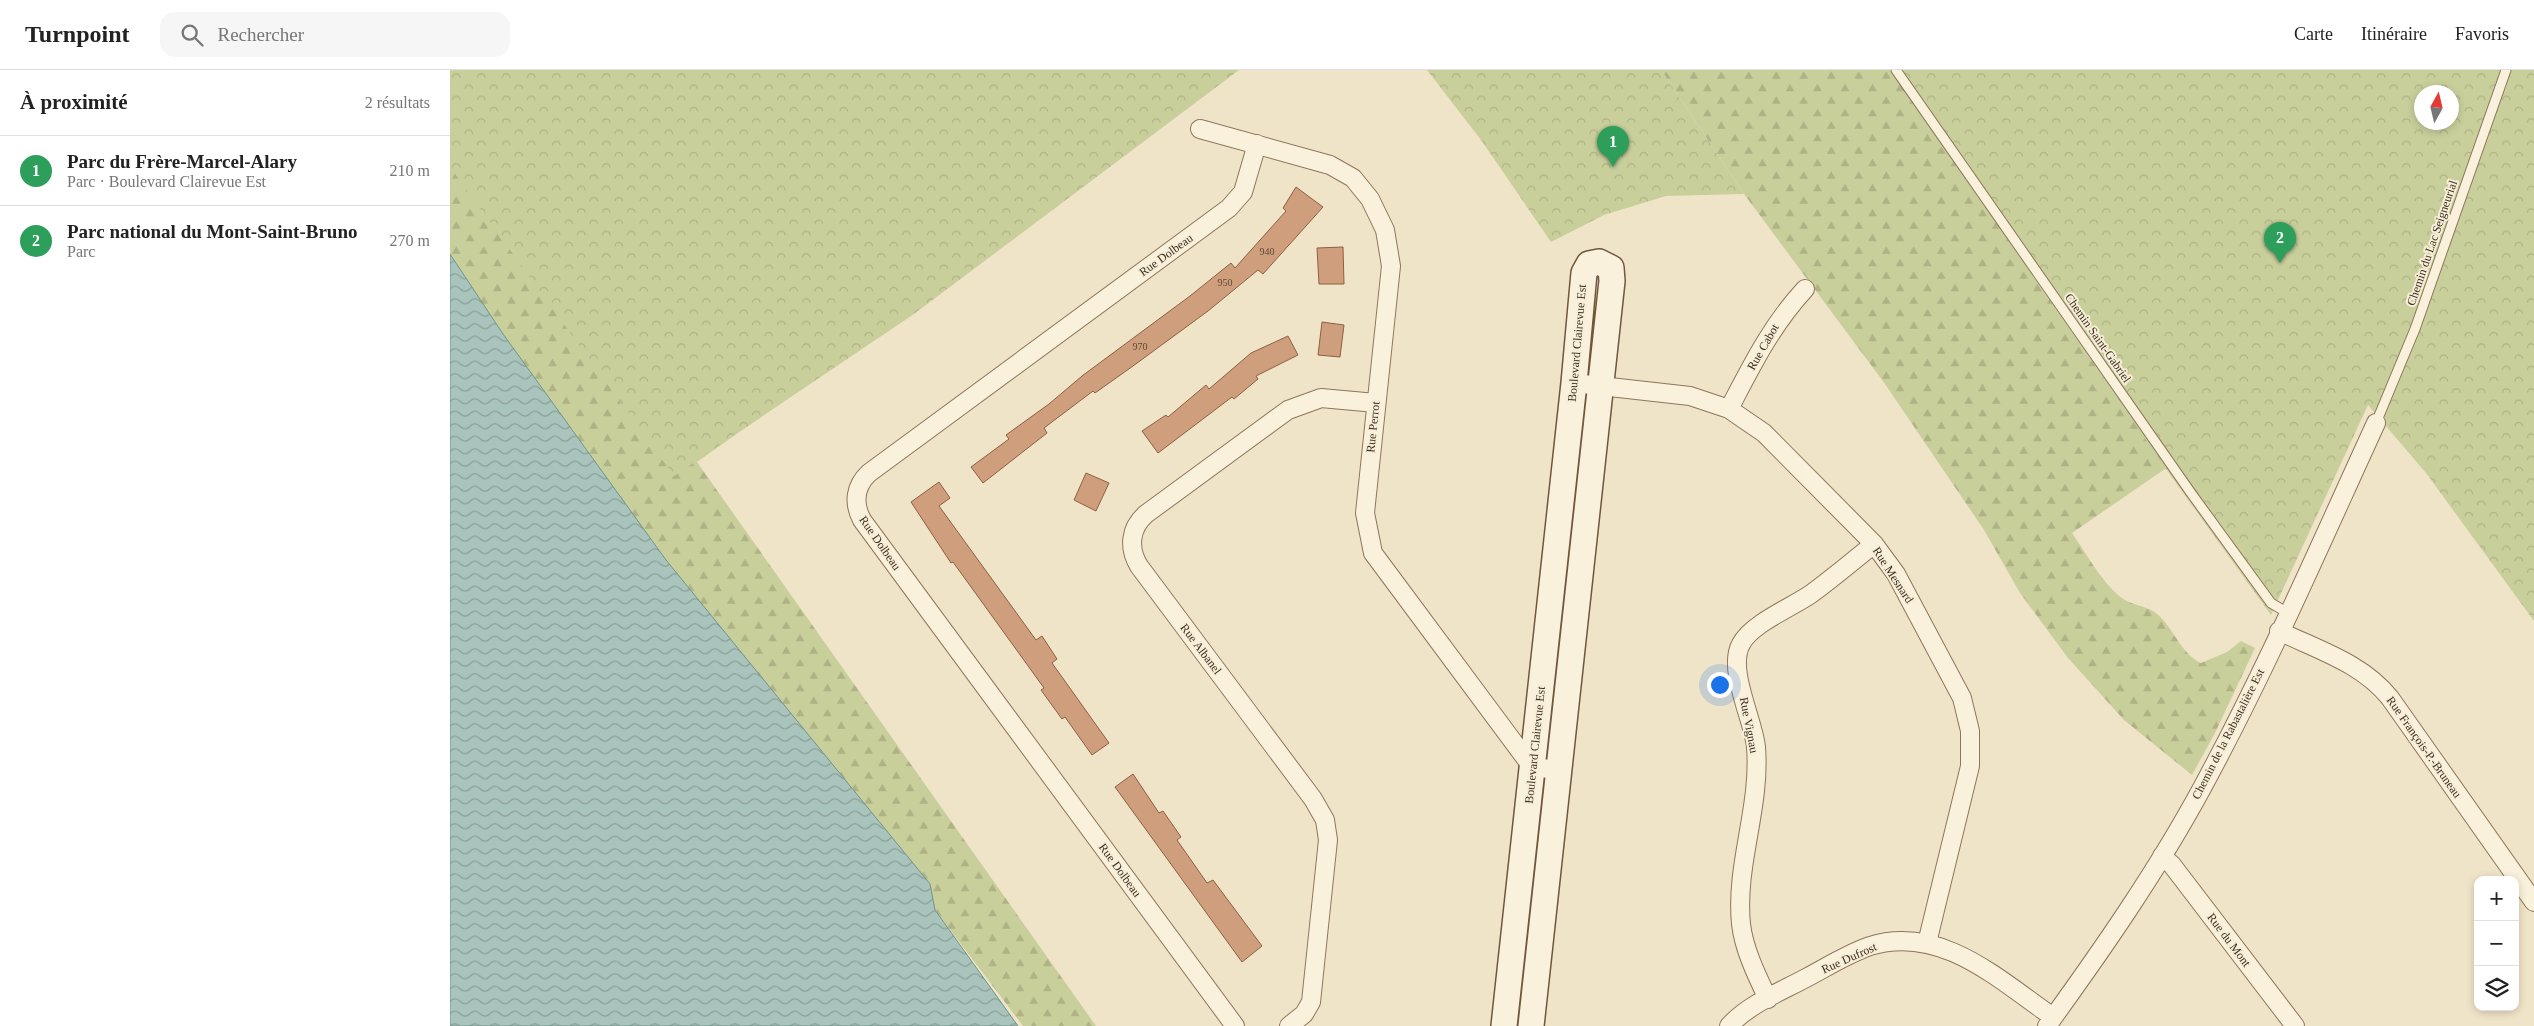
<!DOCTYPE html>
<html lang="fr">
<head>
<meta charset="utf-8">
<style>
  :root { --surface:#fff; --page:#f6f6f6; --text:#222; --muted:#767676; --line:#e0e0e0; --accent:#b45309 }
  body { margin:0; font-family:"Times New Roman",serif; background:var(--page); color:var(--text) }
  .controls { position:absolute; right:15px; bottom:15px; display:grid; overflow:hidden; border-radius:10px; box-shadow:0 2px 8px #0003 }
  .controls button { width:45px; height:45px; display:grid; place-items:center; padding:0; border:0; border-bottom:1px solid var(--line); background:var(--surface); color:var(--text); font:25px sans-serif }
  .compass { position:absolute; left:1964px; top:15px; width:45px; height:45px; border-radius:50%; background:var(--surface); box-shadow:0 2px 8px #0003; rotate:8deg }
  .you { position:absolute; left:1269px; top:614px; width:18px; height:18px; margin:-12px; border:4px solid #fff; border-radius:50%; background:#1a73e8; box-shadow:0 0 0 8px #1a73e833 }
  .badge { display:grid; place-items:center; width:32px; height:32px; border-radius:50%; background:var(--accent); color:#fff; font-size:16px; font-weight:700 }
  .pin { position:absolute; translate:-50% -41px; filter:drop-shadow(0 1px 2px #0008) }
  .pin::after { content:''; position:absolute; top:26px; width:18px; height:15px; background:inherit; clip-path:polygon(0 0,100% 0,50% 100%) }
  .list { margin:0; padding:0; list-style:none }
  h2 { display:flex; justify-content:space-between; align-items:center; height:65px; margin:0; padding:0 20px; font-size:21px }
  h2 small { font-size:16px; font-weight:400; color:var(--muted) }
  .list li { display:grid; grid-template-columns:32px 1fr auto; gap:15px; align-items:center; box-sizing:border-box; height:70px; padding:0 20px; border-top:1px solid var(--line) }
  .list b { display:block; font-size:19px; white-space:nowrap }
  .list p { margin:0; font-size:16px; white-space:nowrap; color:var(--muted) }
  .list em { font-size:16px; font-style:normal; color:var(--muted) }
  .icon { flex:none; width:28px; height:28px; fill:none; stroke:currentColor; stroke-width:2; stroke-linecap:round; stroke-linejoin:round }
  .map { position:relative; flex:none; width:2084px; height:956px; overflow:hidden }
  header { display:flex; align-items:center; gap:30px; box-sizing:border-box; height:70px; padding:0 25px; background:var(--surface); border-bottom:1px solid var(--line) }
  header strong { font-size:24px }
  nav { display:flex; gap:28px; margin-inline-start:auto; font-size:18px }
  .search { width:350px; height:45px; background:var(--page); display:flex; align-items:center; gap:12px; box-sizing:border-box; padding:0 18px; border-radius:15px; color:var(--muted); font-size:19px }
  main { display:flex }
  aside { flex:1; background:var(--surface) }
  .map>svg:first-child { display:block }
  .forest { fill:url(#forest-firs); fill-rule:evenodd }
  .park { fill:url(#park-crowns); fill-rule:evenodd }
  .water { fill:url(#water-waves); stroke:#6f938a }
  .building { fill:#cf9f7d; stroke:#8d5f41 }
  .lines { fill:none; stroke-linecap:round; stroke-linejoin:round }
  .lane-casing { stroke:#8d765c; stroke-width:11 }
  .street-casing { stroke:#8d765c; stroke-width:20 }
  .secondary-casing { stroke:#6f573f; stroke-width:28 }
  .lane { stroke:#faf1dc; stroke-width:9 }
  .street { stroke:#faf1dc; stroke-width:18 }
  .secondary { stroke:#faf1dc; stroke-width:25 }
  .labels { text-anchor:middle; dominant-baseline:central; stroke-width:4; stroke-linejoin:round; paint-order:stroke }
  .number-label { font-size:10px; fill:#624a37 }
  .street-label { font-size:12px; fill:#3d2e20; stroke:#f7eed8 }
</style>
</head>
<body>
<header>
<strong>Turnpoint</strong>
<div class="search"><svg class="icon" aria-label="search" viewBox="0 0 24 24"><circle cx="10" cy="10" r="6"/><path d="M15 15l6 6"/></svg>Rechercher</div>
<nav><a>Carte</a><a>Itinéraire</a><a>Favoris</a></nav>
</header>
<main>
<aside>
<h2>À proximité<small>2 résultats</small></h2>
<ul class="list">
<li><span class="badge" style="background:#2e9e5b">1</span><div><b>Parc du Frère-Marcel-Alary</b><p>Parc · Boulevard Clairevue Est</p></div><em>210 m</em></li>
<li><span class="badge" style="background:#2e9e5b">2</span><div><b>Parc national du Mont-Saint-Bruno</b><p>Parc</p></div><em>270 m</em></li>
</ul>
</aside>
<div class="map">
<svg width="2084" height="956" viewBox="0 0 2084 956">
  <defs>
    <pattern id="forest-firs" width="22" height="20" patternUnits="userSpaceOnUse" patternTransform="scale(1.25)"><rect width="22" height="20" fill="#c9cf9b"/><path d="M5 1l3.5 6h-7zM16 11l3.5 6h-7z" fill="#aeb285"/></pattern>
    <pattern id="park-crowns" width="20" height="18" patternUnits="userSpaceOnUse" patternTransform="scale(1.25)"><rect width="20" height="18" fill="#c9cf9b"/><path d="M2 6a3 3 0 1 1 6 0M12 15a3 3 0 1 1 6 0" fill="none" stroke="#aeb285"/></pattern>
    <pattern id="water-waves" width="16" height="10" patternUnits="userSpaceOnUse" patternTransform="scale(1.25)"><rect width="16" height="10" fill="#a9c4bc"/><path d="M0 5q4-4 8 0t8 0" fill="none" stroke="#8ba098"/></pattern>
  </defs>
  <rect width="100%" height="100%" fill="#f0e4c8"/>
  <!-- forest -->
  <path class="forest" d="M 0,0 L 460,241 L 247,392 L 646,956 L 573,956 L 485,840 L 480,814 L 216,490 L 53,264 L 0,184 Z
    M 1211,0 L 2046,0 L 1943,343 L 1918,333 L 1728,390 L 1622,463 C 1636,483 1655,518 1675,530 C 1685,536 1698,536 1707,544 C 1724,558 1730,583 1751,593 L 1777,582 L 1791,571 L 1805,578 L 1765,663 L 1742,705 L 1674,650 L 1618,588 L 1570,523 L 1534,460 L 1435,314 L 1294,124 ZM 1972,22 L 2002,22 L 2002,52 L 1972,52 Z"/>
  <!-- park -->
  <path class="park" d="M 0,0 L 789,0 L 464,244 L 224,406 L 0,97 Z
    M 977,0 L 1211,0 L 1294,124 L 1216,126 L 1154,145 L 1101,172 L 1031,70 Z
    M 1443,0 L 2084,0 L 2084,551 L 1976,403 L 1918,335 L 1821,545 L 1716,399 ZM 1972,22 L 2002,22 L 2002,52 L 1972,52 Z"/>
  <!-- water -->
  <path class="water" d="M 0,184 L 53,264 L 216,490 L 480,814 L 485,840 L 568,956 L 0,956 Z"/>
  <!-- building -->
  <path class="building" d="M 846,117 L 873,137 L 813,204 L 808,200 L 758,241 L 683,296 L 645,323 L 643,321 L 594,358 L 597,363 L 533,413 L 521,397 L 559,369 L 556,365 L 599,334 L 632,306 L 740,226 L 781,193 L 785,198 L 836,141 L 833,138 Z
    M 893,177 L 894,214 L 869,214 L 867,178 Z
    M 872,252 L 894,255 L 890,287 L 868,285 Z
    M 838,266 L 848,285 L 806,306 L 808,309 L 784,329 L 782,327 L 708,383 L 692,361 L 716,345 L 718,347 L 756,315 L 759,319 L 801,283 Z
    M 636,403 L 659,413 L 646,441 L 624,430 Z
    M 489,412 L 500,428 L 489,436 L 586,570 L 592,566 L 607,589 L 602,593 L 659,673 L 642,685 L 615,647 L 612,649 L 591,620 L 594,618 L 503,492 L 501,493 L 461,432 Z
    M 683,704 L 709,743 L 713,741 L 731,767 L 727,770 L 757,813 L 763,810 L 812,876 L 792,892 L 665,717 Z"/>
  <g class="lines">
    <defs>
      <path id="lane" d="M 1446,0 L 1741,423 L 1821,533 L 1838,543
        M 1926,353 L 1965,259 L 2056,0"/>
      <path id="street" d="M 750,59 L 880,95 L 903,108 L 920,129 L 935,160 L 941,196 L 915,443 L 923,483 L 1082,697 L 1108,700
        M 1124,313 L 1240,326 L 1279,339 L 1314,363 L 1424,474 L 1446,504 L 1512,628 L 1520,661 L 1520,696 L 1477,873
        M 1279,339 C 1302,295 1321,256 1355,219
        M 1829,561 C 1868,580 1912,593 1940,628 L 2084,832
        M 1712,786 L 1722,795 L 1845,956
        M 1318,929 C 1307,906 1294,880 1291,854 C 1285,795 1311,737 1306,677 C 1303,649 1277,599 1291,574 C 1301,554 1342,537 1361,524 C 1383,508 1403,491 1424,474
        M 785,956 L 412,450 C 403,433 405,416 419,403 L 779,138 L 793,122 L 807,74
        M 839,956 L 854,944 L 861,932 L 878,770 L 875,750 L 863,729 L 689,496 C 678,478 680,458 696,444 L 838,340 L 871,328 L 926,333
        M 1279,956 C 1299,934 1330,922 1356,908 C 1377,897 1397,884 1420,876 C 1491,854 1549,910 1603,947
        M 1597,956 C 1652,880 1707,801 1752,718 C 1816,600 1870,475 1926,353"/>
      <path id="secondary" d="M 1054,956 L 1124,313 L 1134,203 L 1139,194 L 1149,192 L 1161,198 L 1162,211 L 1081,956"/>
    </defs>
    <!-- lane casing -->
    <use href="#lane" class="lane-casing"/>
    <!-- street casing -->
    <use href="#street" class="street-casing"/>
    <!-- secondary casing -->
    <use href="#secondary" class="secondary-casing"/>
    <!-- lane -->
    <use href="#lane" class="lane"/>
    <!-- street -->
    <use href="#street" class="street"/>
    <!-- secondary -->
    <use href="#secondary" class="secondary"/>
  </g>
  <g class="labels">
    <!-- number labels -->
    <g class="number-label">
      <text x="817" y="181">940</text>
      <text x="775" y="212">950</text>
      <text x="690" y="276">970</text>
    </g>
    <!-- street labels -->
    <g class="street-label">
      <text transform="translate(1982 173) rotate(-71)">Chemin du Lac Seigneurial</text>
      <text transform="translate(716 185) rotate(-36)">Rue Dolbeau</text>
      <text transform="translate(1648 268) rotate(55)">Chemin Saint-Gabriel</text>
      <text transform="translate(1127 273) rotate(-85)">Boulevard Clairevue Est</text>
      <text transform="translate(1313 277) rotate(-60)">Rue Cabot</text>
      <text transform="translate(923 357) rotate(-84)">Rue Perrot</text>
      <text transform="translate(430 473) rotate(55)">Rue Dolbeau</text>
      <text transform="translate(1443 505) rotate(57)">Rue Mesnard</text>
      <text transform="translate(751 579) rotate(53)">Rue Albanel</text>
      <text transform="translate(1299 655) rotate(79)">Rue Vignau</text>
      <text transform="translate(1778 664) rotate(-63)">Chemin de la Rabastalière Est</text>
      <text transform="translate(1085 675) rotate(-84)">Boulevard Clairevue Est</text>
      <text transform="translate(1974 677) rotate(55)">Rue François-P.-Bruneau</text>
      <text transform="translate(670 800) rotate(54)">Rue Dolbeau</text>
      <text transform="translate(1779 870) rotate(53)">Rue du Mont</text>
      <text transform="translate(1399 888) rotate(-24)">Rue Dufrost</text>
    </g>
  </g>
</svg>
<div class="controls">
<button>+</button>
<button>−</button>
<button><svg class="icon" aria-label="layers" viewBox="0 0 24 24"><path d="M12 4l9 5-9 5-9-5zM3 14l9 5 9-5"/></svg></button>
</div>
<svg class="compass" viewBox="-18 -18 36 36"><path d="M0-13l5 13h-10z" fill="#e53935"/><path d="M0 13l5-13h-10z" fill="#767676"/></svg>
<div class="you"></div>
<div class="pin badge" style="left:1163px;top:97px;background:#2e9e5b">1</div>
<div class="pin badge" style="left:1830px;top:193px;background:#2e9e5b">2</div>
</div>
</main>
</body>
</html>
